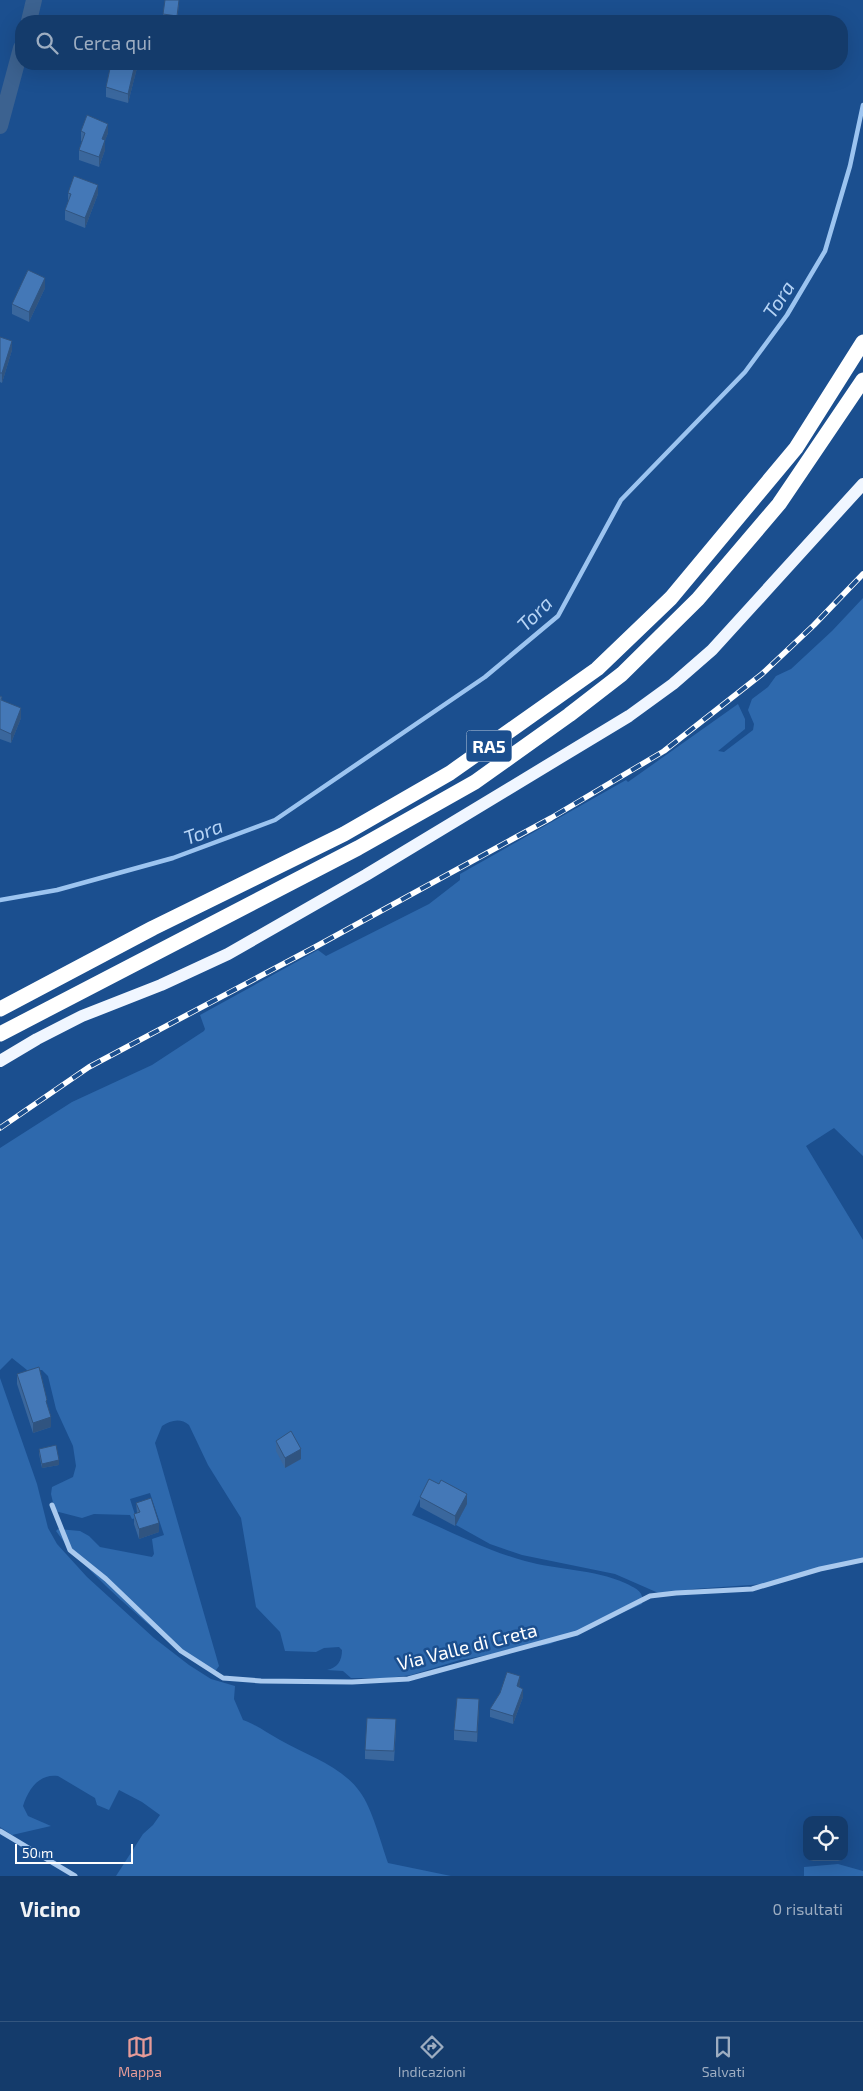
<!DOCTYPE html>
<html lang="it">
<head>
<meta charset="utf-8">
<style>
  :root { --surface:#143b6b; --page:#1d4271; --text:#f1f3f6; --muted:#9dadc1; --line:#33557e; --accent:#e69b98 }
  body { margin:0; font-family:"Exo 2",sans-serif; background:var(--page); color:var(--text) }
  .controls { position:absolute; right:15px; bottom:15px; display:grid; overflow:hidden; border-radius:10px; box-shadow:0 5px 20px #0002 }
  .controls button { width:45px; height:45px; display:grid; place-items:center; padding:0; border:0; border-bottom:1px solid var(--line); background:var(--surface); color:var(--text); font:25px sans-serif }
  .scale { position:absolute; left:15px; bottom:12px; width:118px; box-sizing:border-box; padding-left:5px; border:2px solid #fff; border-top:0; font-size:14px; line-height:18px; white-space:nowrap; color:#fff; -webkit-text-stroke:4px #1b4f8f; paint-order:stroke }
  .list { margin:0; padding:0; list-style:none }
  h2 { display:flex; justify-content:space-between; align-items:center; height:65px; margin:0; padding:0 20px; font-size:21px }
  h2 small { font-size:16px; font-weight:400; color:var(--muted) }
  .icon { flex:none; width:28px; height:28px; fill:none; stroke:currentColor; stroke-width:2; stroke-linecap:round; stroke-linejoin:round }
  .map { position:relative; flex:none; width:863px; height:1876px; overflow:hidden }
  .search { position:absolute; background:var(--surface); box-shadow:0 5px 20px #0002; left:15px; right:15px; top:15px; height:55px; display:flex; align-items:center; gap:12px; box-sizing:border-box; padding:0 18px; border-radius:20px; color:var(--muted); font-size:19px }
  .sheet { height:145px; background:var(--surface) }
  nav { display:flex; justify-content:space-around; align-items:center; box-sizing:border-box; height:70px; border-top:1px solid var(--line); background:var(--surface); font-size:14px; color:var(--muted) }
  nav a { display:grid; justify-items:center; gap:2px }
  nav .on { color:var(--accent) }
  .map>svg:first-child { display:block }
  .green { fill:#2e69ad }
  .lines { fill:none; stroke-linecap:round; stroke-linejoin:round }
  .stream { stroke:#9cc4f0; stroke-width:4.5 }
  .canal { stroke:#3c6290; stroke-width:16 }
  .minor { stroke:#a9c9ee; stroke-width:5 }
  .primary { stroke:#f0f6ff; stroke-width:12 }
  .motorway { stroke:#fff; stroke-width:15 }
  .rail-casing { stroke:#fff; stroke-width:5.5 }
  .rail { stroke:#1b4f8f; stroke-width:4; stroke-dasharray:11; stroke-linecap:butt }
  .wall { fill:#3a679d }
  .shaded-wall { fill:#305480 }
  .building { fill:#4478b7; stroke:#305480 }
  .labels { text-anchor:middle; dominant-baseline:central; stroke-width:5; stroke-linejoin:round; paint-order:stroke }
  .shield { fill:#1b4f8f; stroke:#bbcadd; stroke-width:1 }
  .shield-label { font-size:18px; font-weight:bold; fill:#fff }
  .street-label { font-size:19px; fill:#fff; stroke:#1b4f8f }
  .water-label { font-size:20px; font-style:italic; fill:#b5d3f5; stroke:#1b4f8f }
</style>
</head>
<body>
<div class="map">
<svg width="863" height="1876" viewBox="0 0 863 1876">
  <rect width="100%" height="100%" fill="#1b4f8f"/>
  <!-- green -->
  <path class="green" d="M 863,598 L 863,1156 L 834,1128 L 806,1146 L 863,1240 L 863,1558 L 764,1584 L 693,1589 L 663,1595 L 615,1574 L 522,1555 L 490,1544 L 456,1525 L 467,1503 L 440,1489 L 424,1491 L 412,1515 C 448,1530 487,1551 525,1561 C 557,1570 594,1569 625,1583 C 635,1588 645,1591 642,1604 L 550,1644 L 460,1660 L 411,1675 L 389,1678 L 351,1678 L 343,1671 L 327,1670 C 337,1668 342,1661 342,1650 L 339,1647 L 324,1648 L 316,1652 L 285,1651 L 280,1632 L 256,1607 L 241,1518 L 208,1465 L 189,1425 C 181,1418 171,1420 162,1426 L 155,1443 L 219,1666 L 214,1673 C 174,1648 140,1618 106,1586 C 89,1569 70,1551 56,1531 L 58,1529 L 80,1531 L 89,1536 L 100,1547 L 152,1557 L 154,1554 L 152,1539 L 164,1535 L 150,1493 L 130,1499 L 136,1518 L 132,1519 L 130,1515 L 94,1514 L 82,1518 L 55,1511 L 51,1494 L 52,1487 L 73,1477 L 76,1466 L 73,1446 L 56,1409 L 48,1376 L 42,1370 L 27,1370 L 12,1358 L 0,1370 L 0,1148 L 72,1102 L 152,1065 L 204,1031 L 205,1029 L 200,1015 L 318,950 L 326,956 L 429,904 L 460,880 L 460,874 L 626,780 L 628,782 L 738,704 L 745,719 L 745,729 L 718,751 L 724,752 L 753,730 L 754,724 L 748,710 L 752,699 L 768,687 L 776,676 L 791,669 L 832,631 Z
    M 0,1378 L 37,1484 L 48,1528 L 57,1544 L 87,1577 L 154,1638 L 189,1665 L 211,1679 L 235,1686 L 234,1699 L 243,1720 C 257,1725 267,1733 280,1740 C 306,1755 342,1766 360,1792 C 372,1808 381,1843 388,1863 L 451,1876 L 116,1876 L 143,1834 L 153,1825 L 160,1815 L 142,1802 L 119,1790 L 109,1810 L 97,1805 L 95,1798 L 58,1776 C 39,1773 28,1790 23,1806 L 28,1816 L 51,1826 L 12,1835 L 0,1827 Z
    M 838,1864 L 863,1871 L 863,1876 L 804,1876 L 804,1867 Z"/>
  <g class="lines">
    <!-- stream -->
    <path class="stream" d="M 0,900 L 57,890 L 173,858 L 275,820 L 485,677 L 558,616 L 621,500 L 745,372 L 787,315 L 825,251 L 850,166 L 863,105"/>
    <!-- canal -->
    <path class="canal" d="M 29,21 L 34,0
      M 0,126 L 21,48"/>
    <!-- minor -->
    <path class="minor" d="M 52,1505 L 70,1550 L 106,1579 L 181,1651 L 223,1678 L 261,1681 L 352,1682 L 408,1679 L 577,1633 L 650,1596 L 676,1593 L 752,1589 L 820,1569 L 863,1560
      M 0,1831 L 75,1876"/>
    <!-- primary -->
    <path class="primary" d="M 0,1061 L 37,1039 L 82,1016 L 161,985 L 228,954 L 366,875 L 629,716 L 673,684 L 712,650 L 863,484"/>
    <!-- motorway -->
    <path class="motorway" d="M 0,1009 L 153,928 L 344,834 L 450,773 L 597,669 L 671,598 L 796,448 L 863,342
      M 0,1034 L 358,848 L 475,782 L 569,715 L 622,674 L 698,599 L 779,504 L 863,380"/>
    <defs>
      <path id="rail" d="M 0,1128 L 89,1067 L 315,947 L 551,818 L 664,751 L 762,674 L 814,625 L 863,574"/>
    </defs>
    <!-- rail casing -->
    <use href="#rail" class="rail-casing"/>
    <!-- rail -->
    <use href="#rail" class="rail"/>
  </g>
  <!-- wall -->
  <path class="wall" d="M 179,3 L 177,21 L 163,19 L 163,14 Z
    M 108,64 L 137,64 L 137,68 L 128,103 L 106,97 L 106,87 L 111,65 Z
    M 81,131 L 108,133 L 105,140 L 105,150 L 99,167 L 79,160 L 79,150 L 82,141 L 81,141 Z
    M 68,193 L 98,194 L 85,228 L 65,220 L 65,210 L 68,203 Z
    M 45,288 L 29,322 L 12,314 L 12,304 Z
    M 0,337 L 12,350 L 2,383 L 0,382 Z
    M 0,696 L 2,700 L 21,718 L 11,743 L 0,739 Z
    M 17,1374 L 51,1427 L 33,1433 L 17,1384 Z
    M 276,1441 L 301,1459 L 285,1468 L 276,1451 Z
    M 39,1449 L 59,1465 L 42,1468 L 39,1454 Z
    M 420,1497 L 467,1504 L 455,1526 L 420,1507 Z
    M 136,1503 L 159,1532 L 139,1539 L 134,1524 L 134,1514 L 137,1513 Z
    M 520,1684 L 519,1687 L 523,1697 L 513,1724 L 490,1717 L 490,1709 Z
    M 479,1709 L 477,1742 L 454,1740 L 454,1730 Z
    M 396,1729 L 394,1761 L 365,1759 L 365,1750 Z"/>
  <!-- shaded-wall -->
  <path class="shaded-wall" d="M 135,64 L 137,64 L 137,68 L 128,103 L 128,94 Z
    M 108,124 L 108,133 L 102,149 L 102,139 Z
    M 105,140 L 105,150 L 99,167 L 99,157 Z
    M 98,185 L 98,194 L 85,228 L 85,218 Z
    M 45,278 L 45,288 L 29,322 L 29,312 Z
    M 12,341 L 12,350 L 2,383 L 2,373 Z
    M 21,708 L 21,718 L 11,743 L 11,734 Z
    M 51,1417 L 51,1427 L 33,1433 L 33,1423 Z
    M 301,1449 L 301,1459 L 285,1468 L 285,1458 Z
    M 59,1460 L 59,1465 L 42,1468 L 42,1464 Z
    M 467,1494 L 467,1504 L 455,1526 L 455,1516 Z
    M 159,1523 L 159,1532 L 139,1539 L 139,1529 Z
    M 520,1676 L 520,1684 L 517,1694 L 517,1686 Z
    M 523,1689 L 523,1697 L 513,1724 L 513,1716 Z
    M 479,1699 L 479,1709 L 477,1742 L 477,1732 Z"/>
  <!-- building -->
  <path class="building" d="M 165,0 L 179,0 L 177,16 L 163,14 Z
    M 111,64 L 135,64 L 128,94 L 106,87 Z
    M 87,115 L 108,124 L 102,139 L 105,140 L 99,157 L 79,150 L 85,133 L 81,131 Z
    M 74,176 L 98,185 L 85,218 L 65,210 L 71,194 L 68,193 Z
    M 28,270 L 45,278 L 29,312 L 12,304 Z
    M 0,337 L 12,341 L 2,373 L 0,373 Z
    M 0,696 L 2,697 L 1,700 L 21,708 L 11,734 L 0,729 Z
    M 39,1367 L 47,1400 L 46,1401 L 51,1417 L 33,1423 L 17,1374 Z
    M 291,1431 L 301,1449 L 285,1458 L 276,1441 Z
    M 56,1445 L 59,1460 L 42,1464 L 39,1449 Z
    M 429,1479 L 439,1484 L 441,1480 L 467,1494 L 455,1516 L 420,1497 Z
    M 151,1498 L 159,1523 L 139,1529 L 134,1514 L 140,1512 L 136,1503 Z
    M 507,1672 L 520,1676 L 517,1686 L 523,1689 L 513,1716 L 490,1709 L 500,1693 Z
    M 457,1698 L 479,1699 L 477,1732 L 454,1730 Z
    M 367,1718 L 396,1719 L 394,1751 L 365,1750 Z"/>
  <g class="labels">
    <!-- shield labels -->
    <rect class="shield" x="466.5" y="730.5" width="45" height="31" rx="4"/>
    <g class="shield-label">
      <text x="489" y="746">RA5</text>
    </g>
    <!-- street labels -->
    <g class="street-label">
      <text transform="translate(467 1646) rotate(-14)">Via Valle di Creta</text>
    </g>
    <!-- water labels -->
    <g class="water-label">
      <text transform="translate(778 299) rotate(-57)">Tora</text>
      <text transform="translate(534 613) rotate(-45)">Tora</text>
      <text transform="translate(203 831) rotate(-20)">Tora</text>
    </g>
  </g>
</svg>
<div class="controls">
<button><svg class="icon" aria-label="locate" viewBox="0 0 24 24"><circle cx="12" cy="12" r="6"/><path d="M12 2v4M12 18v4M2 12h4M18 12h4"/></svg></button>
</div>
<div class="scale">50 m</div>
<div class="search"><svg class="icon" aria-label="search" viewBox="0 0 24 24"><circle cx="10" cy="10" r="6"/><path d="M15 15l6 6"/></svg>Cerca qui</div>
</div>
<section class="sheet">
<h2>Vicino<small>0 risultati</small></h2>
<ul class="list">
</ul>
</section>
<nav>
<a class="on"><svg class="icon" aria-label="map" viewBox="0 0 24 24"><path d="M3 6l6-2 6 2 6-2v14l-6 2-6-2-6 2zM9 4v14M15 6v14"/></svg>Mappa</a>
<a><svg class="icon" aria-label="directions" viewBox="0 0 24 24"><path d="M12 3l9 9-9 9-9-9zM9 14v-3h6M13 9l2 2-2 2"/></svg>Indicazioni</a>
<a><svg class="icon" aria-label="saved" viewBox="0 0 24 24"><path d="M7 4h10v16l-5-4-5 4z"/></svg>Salvati</a>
</nav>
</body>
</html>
